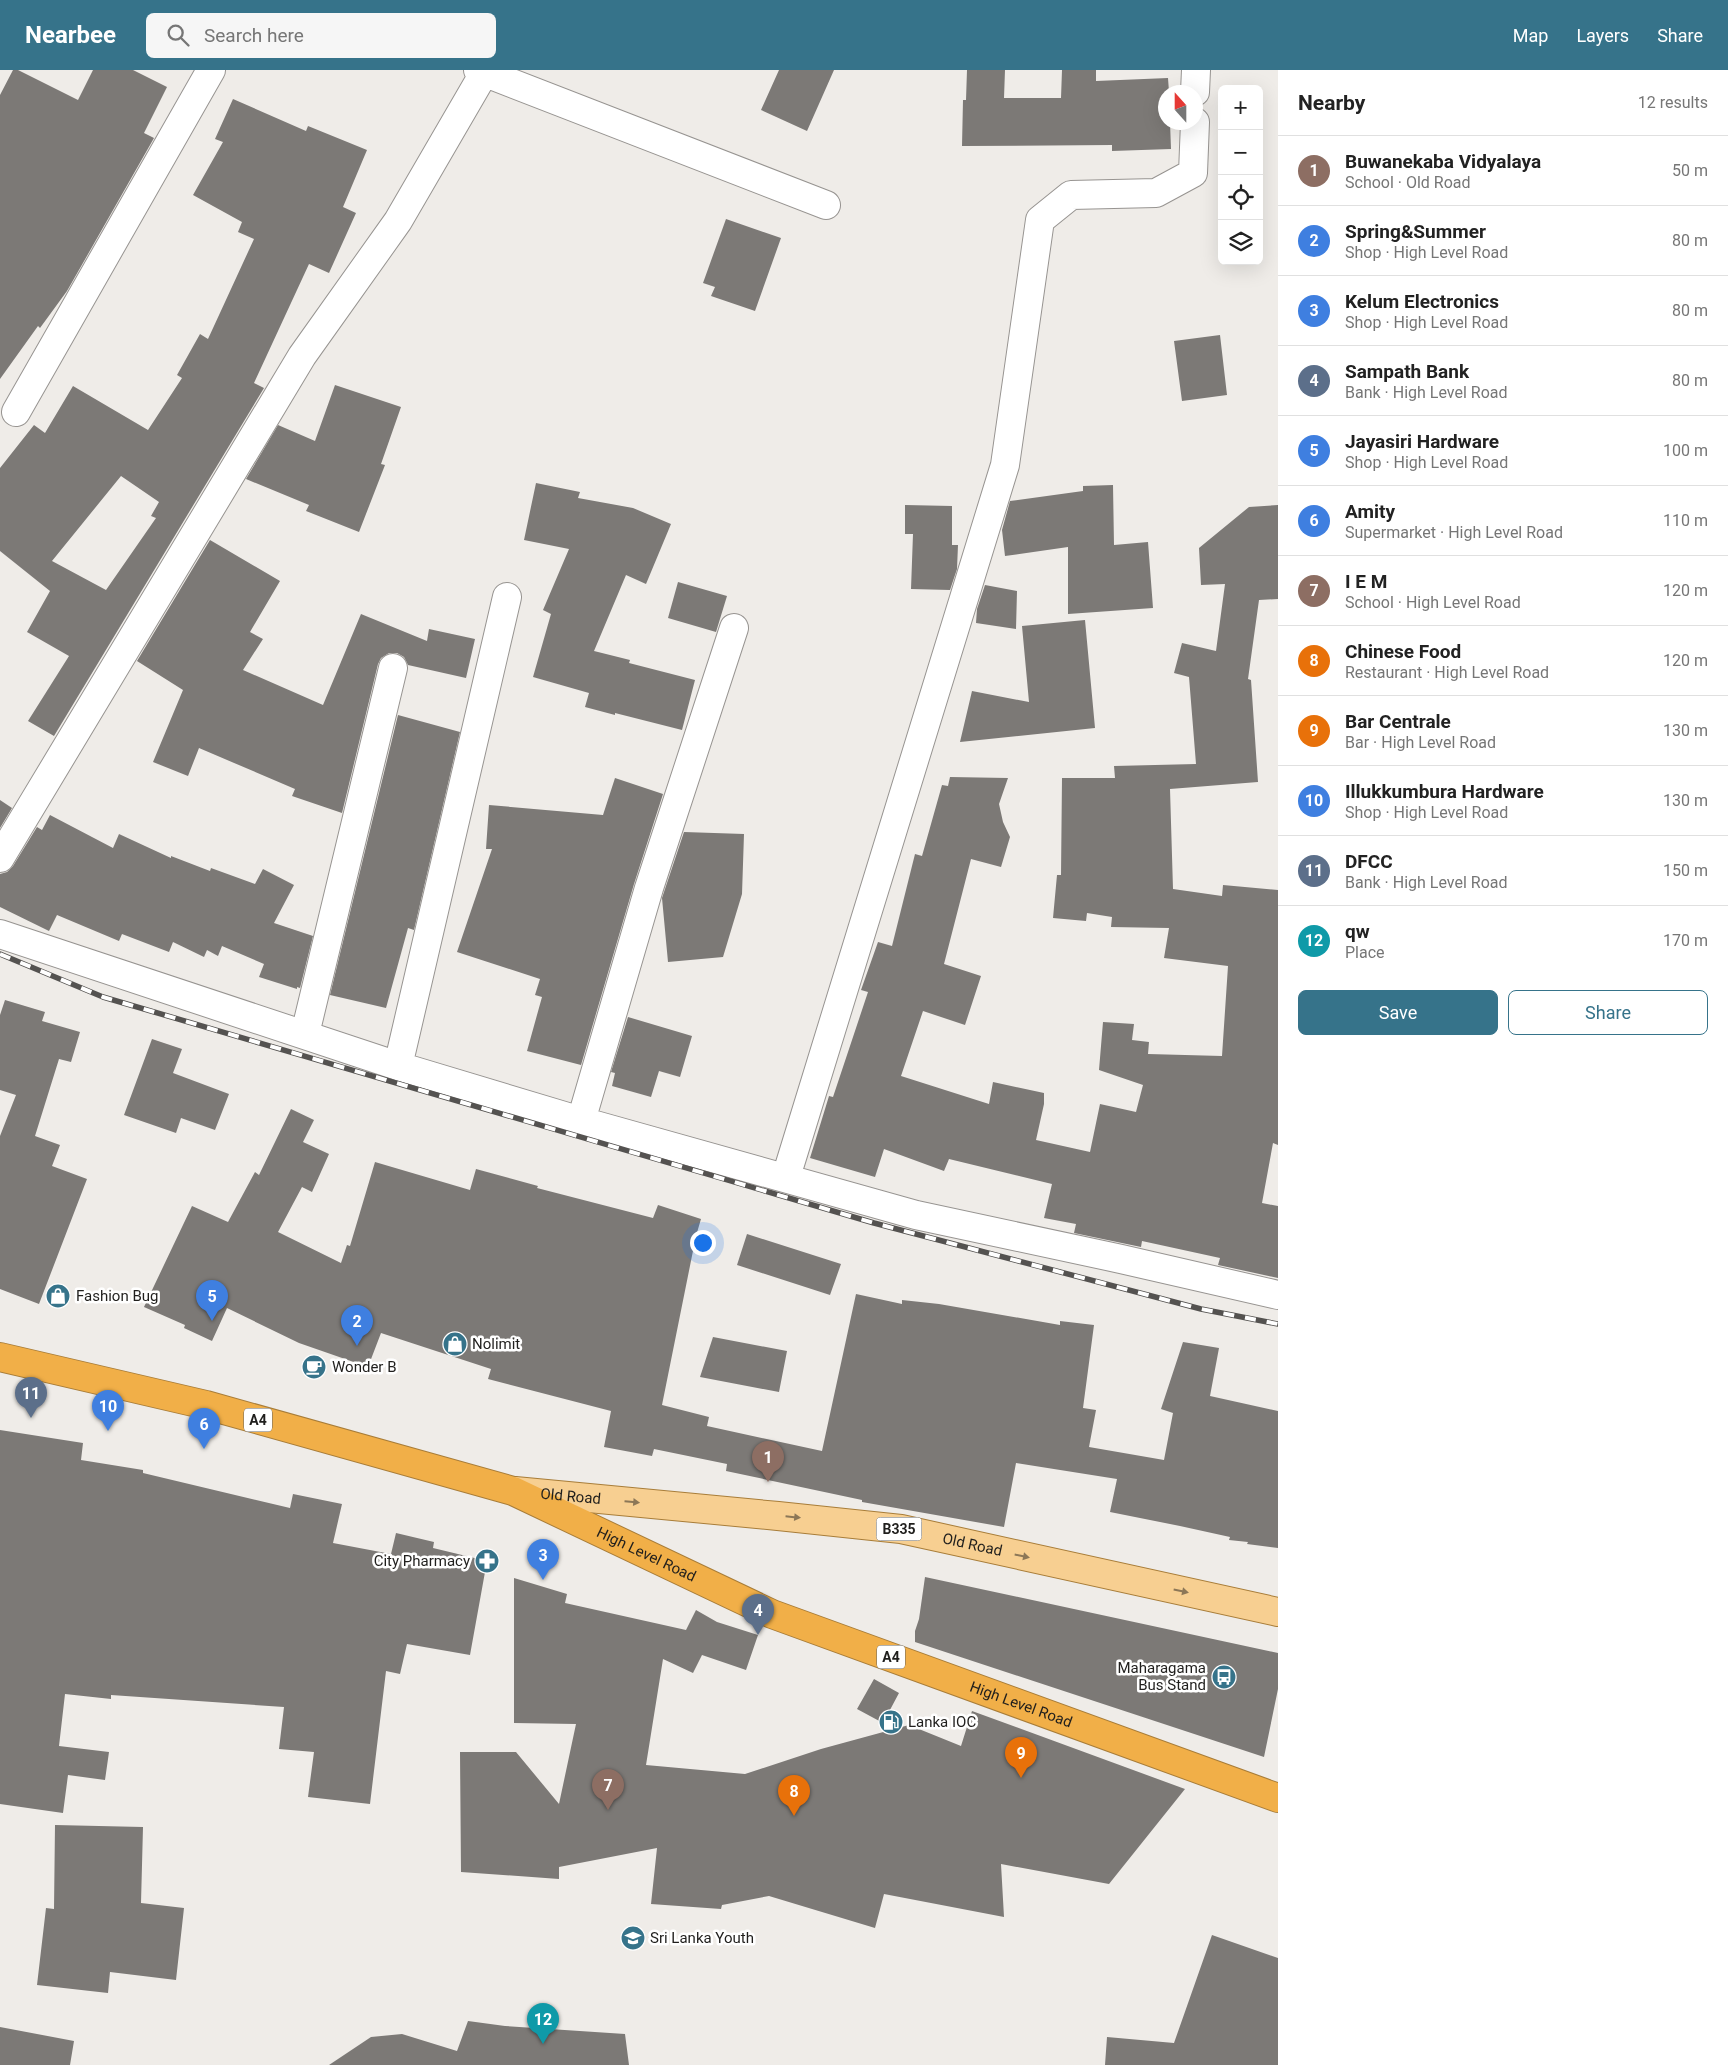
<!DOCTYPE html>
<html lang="en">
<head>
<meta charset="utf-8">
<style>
  :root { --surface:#fff; --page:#f6f6f6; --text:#222; --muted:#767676; --line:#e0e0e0; --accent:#36738a }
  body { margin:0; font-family:Roboto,sans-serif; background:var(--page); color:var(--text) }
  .controls { position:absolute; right:15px; top:15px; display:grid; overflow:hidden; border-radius:8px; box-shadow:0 5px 20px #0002 }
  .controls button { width:45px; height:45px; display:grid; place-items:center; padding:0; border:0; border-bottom:1px solid var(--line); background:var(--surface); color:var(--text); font:25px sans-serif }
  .compass { position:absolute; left:1158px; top:15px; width:45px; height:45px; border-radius:50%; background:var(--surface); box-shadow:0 5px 20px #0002; rotate:339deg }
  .you { position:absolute; left:702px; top:1172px; width:18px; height:18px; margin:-12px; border:4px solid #fff; border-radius:50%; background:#1a73e8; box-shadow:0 0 0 8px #1a73e833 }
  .badge { display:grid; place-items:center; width:32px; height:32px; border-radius:50%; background:var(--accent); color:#fff; font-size:16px; font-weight:700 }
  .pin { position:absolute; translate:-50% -41px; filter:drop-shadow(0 1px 2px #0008) }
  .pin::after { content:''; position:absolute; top:26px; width:18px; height:15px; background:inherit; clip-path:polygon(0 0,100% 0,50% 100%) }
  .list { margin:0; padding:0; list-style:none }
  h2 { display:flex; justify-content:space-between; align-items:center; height:65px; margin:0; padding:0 20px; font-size:21px }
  h2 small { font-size:16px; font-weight:400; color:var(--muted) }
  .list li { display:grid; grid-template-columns:32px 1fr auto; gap:15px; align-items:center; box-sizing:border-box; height:70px; padding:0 20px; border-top:1px solid var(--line) }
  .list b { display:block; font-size:19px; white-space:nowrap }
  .list p { margin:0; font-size:16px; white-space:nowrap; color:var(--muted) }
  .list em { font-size:16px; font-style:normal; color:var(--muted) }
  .actions { display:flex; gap:10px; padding:15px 20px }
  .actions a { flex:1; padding:11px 0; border:1px solid var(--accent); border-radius:8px; text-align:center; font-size:18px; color:var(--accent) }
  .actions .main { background:var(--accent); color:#fff }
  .icon { flex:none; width:28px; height:28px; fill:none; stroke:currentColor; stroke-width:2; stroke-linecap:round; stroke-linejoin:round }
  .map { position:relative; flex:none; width:1278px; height:1995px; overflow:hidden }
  header { display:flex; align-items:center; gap:30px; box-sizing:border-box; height:70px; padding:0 25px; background:var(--accent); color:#fff }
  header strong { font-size:24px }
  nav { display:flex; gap:28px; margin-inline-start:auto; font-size:18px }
  .search { width:350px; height:45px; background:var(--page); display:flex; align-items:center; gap:12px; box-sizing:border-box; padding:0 18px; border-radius:8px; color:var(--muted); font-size:19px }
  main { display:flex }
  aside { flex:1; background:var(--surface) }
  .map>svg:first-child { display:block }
  .building { fill:#7c7976; fill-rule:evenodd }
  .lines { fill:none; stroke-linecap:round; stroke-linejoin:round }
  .street-casing { stroke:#979491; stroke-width:30 }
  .primary-casing { stroke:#a87d39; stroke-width:30 }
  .highway-casing { stroke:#a87d39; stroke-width:30 }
  .street { stroke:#fff; stroke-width:28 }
  .primary { stroke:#f7cf91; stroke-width:28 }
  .highway { stroke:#f1af48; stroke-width:28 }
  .rail-casing { stroke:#545250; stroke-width:5.5 }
  .rail { stroke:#fff; stroke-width:4; stroke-dasharray:11; stroke-linecap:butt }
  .oneway { fill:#8c7757 }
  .labels { text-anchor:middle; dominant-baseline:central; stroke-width:5; stroke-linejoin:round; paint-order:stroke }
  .shield { fill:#fff; stroke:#636261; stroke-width:1 }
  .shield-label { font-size:14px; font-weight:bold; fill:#201f1d }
  .poi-label { font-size:15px; fill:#201f1d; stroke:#fff; text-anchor:start }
  .street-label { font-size:15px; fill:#201f1d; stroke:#fff }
</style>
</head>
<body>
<header>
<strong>Nearbee</strong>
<div class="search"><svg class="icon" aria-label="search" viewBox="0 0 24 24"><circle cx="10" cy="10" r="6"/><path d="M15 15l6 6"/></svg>Search here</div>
<nav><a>Map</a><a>Layers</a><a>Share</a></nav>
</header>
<main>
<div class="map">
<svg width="1278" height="1995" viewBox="0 0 1278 1995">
  <rect width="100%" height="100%" fill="#efece8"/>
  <!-- building -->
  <path class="building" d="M 13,0 L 18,0 L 78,30 L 93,0 L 133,0 L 167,17 L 144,63 L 154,68 L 67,221 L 40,258 L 38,256 L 0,309 L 0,25 Z
    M 779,0 L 834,0 L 807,61 L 761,40 Z
    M 967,0 L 1005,0 L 1004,28 L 1061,28 L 1062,0 L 1096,0 L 1096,11 L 1168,8 L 1169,22 L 1166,22 L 1166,52 L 1170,52 L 1171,79 L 1112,81 L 1112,75 L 962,76 L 963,30 L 966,30 Z
    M 233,29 L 306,61 L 308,56 L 367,80 L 343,137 L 356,143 L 329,203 L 309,194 L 254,313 L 264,318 L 54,666 L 28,651 L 69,586 L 27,562 L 50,521 L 0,481 L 0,398 L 34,355 L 45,363 L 73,316 L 148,360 L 182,308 L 177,305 L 200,264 L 208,269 L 254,169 L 238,162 L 242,152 L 193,125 L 223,72 L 215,69 ZM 121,406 L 159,432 L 151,446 L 156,448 L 106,520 L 52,491 Z
    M 726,149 L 781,168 L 755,241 L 711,226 L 715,217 L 703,213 Z
    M 1220,265 L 1227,325 L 1182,331 L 1174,271 Z
    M 335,315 L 401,337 L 381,394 L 385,395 L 359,462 L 306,441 L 309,435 L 246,409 L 278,355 L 315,371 Z
    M 536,413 L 580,422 L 578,428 L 633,438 L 671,454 L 646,514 L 626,505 L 594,581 L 630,590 L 629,593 L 695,610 L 682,660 L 615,643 L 615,645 L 585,637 L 589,623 L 533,607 L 551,544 L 543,540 L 569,479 L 524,470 Z
    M 1113,415 L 1114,475 L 1148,472 L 1153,538 L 1068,544 L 1068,477 L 1005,486 L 1002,460 L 1010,431 L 1083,421 L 1083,416 Z
    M 905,435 L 952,436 L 952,475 L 958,475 L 957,499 L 950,520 L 911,519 L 913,464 L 905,464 Z
    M 1278,435 L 1278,529 L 1259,530 L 1248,609 L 1251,610 L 1258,712 L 1170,719 L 1173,819 L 1222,826 L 1223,815 L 1278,820 L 1278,1075 L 1273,1073 L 1262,1133 L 1278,1136 L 1278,1208 L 1218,1195 L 1220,1188 L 1142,1171 L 1141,1177 L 1074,1163 L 1076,1154 L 1044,1148 L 1052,1114 L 949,1089 L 944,1101 L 884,1079 L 875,1107 L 810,1088 L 829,1026 L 833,1027 L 868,922 L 861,920 L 878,872 L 892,876 L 915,784 L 922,786 L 942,715 L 948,716 L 950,707 L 1008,708 L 999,734 L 1003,752 L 1010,767 L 1001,797 L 971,789 L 944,894 L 981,906 L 965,955 L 923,941 L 901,1006 L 989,1034 L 993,1012 L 1044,1023 L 1044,1034 L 1036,1070 L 1090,1082 L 1100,1034 L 1136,1042 L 1143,1015 L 1099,1000 L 1103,952 L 1134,954 L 1132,970 L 1149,972 L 1148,984 L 1222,986 L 1228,896 L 1164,888 L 1169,858 L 1111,857 L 1112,847 L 1087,843 L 1086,851 L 1053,848 L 1057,805 L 1061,805 L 1062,708 L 1115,708 L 1114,696 L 1196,694 L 1189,607 L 1174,603 L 1182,573 L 1216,581 L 1225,514 L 1201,515 L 1199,478 L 1249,437 Z
    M 210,470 L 280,511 L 250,562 L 263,569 L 243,600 L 323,635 L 361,544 L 427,571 L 429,559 L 475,569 L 466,608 L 408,595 L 404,587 L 397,583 L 389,583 L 381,588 L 378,594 L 342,743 L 292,726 L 295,719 L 199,678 L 188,706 L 153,692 L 183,620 L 137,591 Z
    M 678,512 L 727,526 L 716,562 L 668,548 Z
    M 985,515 L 1017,521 L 1016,559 L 976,553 L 977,539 Z
    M 1085,550 L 1095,658 L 960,672 L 972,621 L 1029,632 L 1022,556 Z
    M 398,645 L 460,662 L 414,860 L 408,858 L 386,938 L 330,925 Z
    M 615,708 L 663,724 L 634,814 L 581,995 L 527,981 L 542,927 L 535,925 L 540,909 L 457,882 L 492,779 L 486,779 L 489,735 L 603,745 Z
    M 0,730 L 12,738 L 0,758 Z
    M 50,745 L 113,778 L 119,764 L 171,788 L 171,786 L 210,801 L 211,798 L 255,814 L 263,799 L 294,815 L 274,853 L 313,866 L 300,918 L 297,917 L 297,919 L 259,907 L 264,894 L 222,876 L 218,886 L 207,880 L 204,887 L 173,872 L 169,882 L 122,864 L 119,871 L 57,845 L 49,861 L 0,837 L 0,804 L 7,802 L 13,796 L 37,757 L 42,760 Z
    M 684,762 L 744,764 L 742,824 L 723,887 L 668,892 L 662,828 Z
    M 5,930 L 45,942 L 42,951 L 80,962 L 71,992 L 59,989 L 35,1066 L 60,1075 L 52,1096 L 87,1109 L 39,1234 L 0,1219 L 0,1066 L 16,1025 L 0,1020 L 0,945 Z
    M 628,947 L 692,966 L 680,1007 L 659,1001 L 651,1027 L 612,1016 L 615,1003 L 611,1002 Z
    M 152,969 L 182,979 L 173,1003 L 229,1024 L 215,1060 L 181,1048 L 176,1063 L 124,1045 Z
    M 291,1039 L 314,1050 L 303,1072 L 329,1084 L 312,1122 L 302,1117 L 278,1162 L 341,1193 L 347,1175 L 350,1176 L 375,1092 L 470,1120 L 476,1099 L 538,1116 L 537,1118 L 653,1148 L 658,1135 L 701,1149 L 696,1166 L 662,1335 L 709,1347 L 707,1356 L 822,1381 L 856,1224 L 902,1234 L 902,1230 L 939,1234 L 1060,1255 L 1060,1251 L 1094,1255 L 1083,1338 L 1096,1340 L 1089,1377 L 1164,1390 L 1173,1343 L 1161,1339 L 1183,1272 L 1219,1278 L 1210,1326 L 1278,1341 L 1278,1478 L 1247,1474 L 1248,1472 L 1229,1470 L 1230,1467 L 1180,1456 L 1110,1442 L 1117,1409 L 1016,1393 L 1004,1457 L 862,1432 L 862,1430 L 726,1401 L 727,1394 L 654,1379 L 652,1386 L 604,1377 L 611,1341 L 488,1309 L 491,1299 L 381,1263 L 368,1297 L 299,1273 L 227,1238 L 212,1271 L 184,1258 L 185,1255 L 144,1237 L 192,1136 L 228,1152 L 255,1102 L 259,1105 Z
    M 747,1164 L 841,1194 L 830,1225 L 737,1195 Z
    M 713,1267 L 787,1281 L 779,1322 L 700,1307 Z
    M 0,1360 L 83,1373 L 81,1390 L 143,1400 L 143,1403 L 290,1438 L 293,1424 L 342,1434 L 333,1473 L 391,1484 L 396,1463 L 434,1472 L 433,1478 L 487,1491 L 470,1585 L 407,1574 L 400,1604 L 386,1601 L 370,1734 L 308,1727 L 314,1682 L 279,1679 L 284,1637 L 111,1625 L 111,1629 L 65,1624 L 59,1676 L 109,1682 L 105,1710 L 68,1705 L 63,1743 L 0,1734 Z
    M 925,1507 L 1278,1583 L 1278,1619 L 1264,1687 L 915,1572 L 915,1561 L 919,1549 Z
    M 514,1508 L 567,1524 L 565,1533 L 686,1560 L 696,1540 L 717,1552 L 758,1565 L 746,1600 L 702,1585 L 693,1603 L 663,1589 L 646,1695 L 745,1704 L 821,1679 L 909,1655 L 961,1676 L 972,1641 L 1185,1719 L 1109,1814 L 1001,1794 L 1004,1847 L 884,1824 L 875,1858 L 769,1826 L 722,1835 L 721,1839 L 651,1834 L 657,1778 L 559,1797 L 559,1809 L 461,1802 L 460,1682 L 516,1682 L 559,1734 L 576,1654 L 514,1653 Z
    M 874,1609 L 899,1623 L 883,1653 L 857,1639 Z
    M 55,1755 L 143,1757 L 141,1833 L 184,1838 L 176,1910 L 110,1902 L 108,1923 L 37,1915 L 46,1838 L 54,1839 Z
    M 1212,1865 L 1278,1888 L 1278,1995 L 1105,1995 L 1107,1967 L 1174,1973 Z
    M 468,1951 L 505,1956 L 625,1964 L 629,1995 L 329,1995 L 371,1967 L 402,1964 L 457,1981 Z
    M 0,1957 L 74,1971 L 70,1995 L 0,1995 Z"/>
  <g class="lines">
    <defs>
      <path id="street" d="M 478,0 L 826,135
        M 1195,22 L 1196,0
        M 16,342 L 211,0
        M 0,788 L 302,286 L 398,151 L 484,3
        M 0,864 L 398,996 L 581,1051 L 916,1145 L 1121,1189 L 1278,1225
        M 305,964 L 393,598
        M 398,996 L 507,527
        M 581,1051 L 649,818 L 734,558
        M 786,1107 L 1005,395 L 1040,150 L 1071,125 L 1156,123 L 1193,103 L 1195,52"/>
      <g id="primary">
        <path id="s1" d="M 515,1421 L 778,1446 L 901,1459 L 1278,1542"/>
      </g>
      <g id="highway">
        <path id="s2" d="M 0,1287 L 206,1335 L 513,1421 L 772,1544 L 1278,1728"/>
      </g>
    </defs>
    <!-- street casing -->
    <use href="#street" class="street-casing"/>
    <!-- primary casing -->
    <use href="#primary" class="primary-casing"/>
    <!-- highway casing -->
    <use href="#highway" class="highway-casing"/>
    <!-- street -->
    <use href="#street" class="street"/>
    <!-- primary -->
    <use href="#primary" class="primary"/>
    <!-- highway -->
    <use href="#highway" class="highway"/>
    <defs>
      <path id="rail" d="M 0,884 L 103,927 L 874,1153 L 1201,1239 L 1278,1254"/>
    </defs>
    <!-- rail casing -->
    <use href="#rail" class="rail-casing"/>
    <!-- rail -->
    <use href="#rail" class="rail"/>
  </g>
  <!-- one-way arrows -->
  <defs><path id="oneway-solid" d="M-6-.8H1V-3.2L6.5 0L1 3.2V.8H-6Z" transform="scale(1.25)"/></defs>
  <g class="oneway">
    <use href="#oneway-solid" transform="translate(632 1432) rotate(5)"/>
    <use href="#oneway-solid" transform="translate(793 1447) rotate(6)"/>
    <use href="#oneway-solid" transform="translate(1022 1486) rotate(12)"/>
    <use href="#oneway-solid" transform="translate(1181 1521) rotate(12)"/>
  </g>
  <!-- icons -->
  <defs>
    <symbol id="shop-disc" viewBox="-11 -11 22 22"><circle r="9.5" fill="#36738a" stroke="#fff"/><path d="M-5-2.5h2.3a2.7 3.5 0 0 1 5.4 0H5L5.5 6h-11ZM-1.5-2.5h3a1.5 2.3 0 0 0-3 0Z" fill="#fff"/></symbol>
    <symbol id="cafe-disc" viewBox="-11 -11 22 22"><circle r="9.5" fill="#36738a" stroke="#fff"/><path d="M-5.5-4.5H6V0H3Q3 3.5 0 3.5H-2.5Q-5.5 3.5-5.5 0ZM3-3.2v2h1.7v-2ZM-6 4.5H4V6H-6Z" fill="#fff"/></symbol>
    <symbol id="pharmacy-disc" viewBox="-11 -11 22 22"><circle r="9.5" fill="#36738a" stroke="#fff"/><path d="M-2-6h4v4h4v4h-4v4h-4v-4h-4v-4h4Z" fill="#fff"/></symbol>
    <symbol id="bus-disc" viewBox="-11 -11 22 22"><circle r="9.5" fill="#36738a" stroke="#fff"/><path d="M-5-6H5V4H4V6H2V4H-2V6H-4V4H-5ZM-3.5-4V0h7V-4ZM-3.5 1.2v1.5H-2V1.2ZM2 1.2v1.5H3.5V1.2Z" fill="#fff"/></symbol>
    <symbol id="fuel-disc" viewBox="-11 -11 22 22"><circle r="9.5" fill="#36738a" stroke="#fff"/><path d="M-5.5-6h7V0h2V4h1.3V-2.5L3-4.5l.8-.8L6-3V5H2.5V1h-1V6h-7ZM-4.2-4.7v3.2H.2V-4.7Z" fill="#fff"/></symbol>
    <symbol id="university-disc" viewBox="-11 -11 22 22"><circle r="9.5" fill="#36738a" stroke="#fff"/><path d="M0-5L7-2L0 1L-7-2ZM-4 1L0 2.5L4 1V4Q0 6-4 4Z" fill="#fff"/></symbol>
  </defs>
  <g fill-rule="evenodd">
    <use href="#shop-disc" x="44" y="1212" width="28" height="28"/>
    <use href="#shop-disc" x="441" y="1260" width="28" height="28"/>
    <use href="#cafe-disc" x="300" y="1283" width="28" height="28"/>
    <use href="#pharmacy-disc" x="473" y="1477" width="28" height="28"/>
    <use href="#bus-disc" x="1210" y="1593" width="28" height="28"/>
    <use href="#fuel-disc" x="877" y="1638" width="28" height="28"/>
    <use href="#university-disc" x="619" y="1854" width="28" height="28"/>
  </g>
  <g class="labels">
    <!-- shield labels -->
    <g class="shield">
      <rect x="244" y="1338.5" width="28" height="23" rx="4"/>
      <rect x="876.5" y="1447.5" width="45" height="23" rx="4"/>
      <rect x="877" y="1575.5" width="28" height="23" rx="4"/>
    </g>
    <g class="shield-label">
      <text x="258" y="1350">A4</text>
      <text x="899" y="1459">B335</text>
      <text x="891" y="1587">A4</text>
    </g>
    <!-- poi labels -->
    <g class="poi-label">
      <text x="76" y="1226">Fashion Bug</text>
      <text x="472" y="1274">Nolimit</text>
      <text x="332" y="1297">Wonder B</text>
      <text x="470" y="1491" text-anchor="end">City Pharmacy</text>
      <text x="1206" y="1598" text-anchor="end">Maharagama<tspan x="1206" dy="17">Bus Stand</tspan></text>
      <text x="908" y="1652">Lanka IOC</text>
      <text x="650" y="1868">Sri Lanka Youth</text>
    </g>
    <!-- street labels -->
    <g class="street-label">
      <text stroke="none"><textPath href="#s1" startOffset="56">Old Road</textPath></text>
      <text stroke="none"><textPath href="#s1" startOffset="461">Old Road</textPath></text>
      <text stroke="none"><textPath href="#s2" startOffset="678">High Level Road</textPath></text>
      <text stroke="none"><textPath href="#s2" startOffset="1082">High Level Road</textPath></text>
    </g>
  </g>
</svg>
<div class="controls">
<button>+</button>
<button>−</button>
<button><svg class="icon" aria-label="locate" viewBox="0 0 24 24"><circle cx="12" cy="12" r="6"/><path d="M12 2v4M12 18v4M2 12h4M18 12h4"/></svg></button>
<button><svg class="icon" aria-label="layers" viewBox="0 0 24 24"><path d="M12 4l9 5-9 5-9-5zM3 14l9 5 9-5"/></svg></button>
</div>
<svg class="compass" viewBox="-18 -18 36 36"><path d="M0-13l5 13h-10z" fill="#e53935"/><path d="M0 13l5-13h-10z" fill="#767676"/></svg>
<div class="you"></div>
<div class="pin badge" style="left:768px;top:1412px;background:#8d6e63">1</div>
<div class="pin badge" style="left:357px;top:1276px;background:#3f7fe0">2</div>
<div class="pin badge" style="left:543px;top:1510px;background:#3f7fe0">3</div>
<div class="pin badge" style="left:758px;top:1565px;background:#5c6f8a">4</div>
<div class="pin badge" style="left:212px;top:1251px;background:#3f7fe0">5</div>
<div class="pin badge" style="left:204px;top:1379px;background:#3f7fe0">6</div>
<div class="pin badge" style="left:608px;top:1740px;background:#8d6e63">7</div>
<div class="pin badge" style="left:794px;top:1746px;background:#e8710a">8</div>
<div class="pin badge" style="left:1021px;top:1708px;background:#e8710a">9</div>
<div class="pin badge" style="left:108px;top:1361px;background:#3f7fe0">10</div>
<div class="pin badge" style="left:31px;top:1348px;background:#5c6f8a">11</div>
<div class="pin badge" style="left:543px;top:1974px;background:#0f9aa8">12</div>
</div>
<aside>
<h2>Nearby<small>12 results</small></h2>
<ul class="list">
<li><span class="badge" style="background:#8d6e63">1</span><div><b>Buwanekaba Vidyalaya</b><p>School · Old Road</p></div><em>50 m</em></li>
<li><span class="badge" style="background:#3f7fe0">2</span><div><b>Spring&amp;Summer</b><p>Shop · High Level Road</p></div><em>80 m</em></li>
<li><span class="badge" style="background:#3f7fe0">3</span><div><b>Kelum Electronics</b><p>Shop · High Level Road</p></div><em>80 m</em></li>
<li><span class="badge" style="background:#5c6f8a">4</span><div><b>Sampath Bank</b><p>Bank · High Level Road</p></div><em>80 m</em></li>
<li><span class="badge" style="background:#3f7fe0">5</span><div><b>Jayasiri Hardware</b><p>Shop · High Level Road</p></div><em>100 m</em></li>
<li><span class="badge" style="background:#3f7fe0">6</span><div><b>Amity</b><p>Supermarket · High Level Road</p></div><em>110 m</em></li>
<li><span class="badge" style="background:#8d6e63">7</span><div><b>I E M</b><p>School · High Level Road</p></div><em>120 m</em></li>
<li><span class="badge" style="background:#e8710a">8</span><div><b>Chinese Food</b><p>Restaurant · High Level Road</p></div><em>120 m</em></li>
<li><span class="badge" style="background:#e8710a">9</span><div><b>Bar Centrale</b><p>Bar · High Level Road</p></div><em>130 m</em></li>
<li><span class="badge" style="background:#3f7fe0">10</span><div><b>Illukkumbura Hardware</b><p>Shop · High Level Road</p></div><em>130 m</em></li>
<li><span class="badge" style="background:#5c6f8a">11</span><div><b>DFCC</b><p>Bank · High Level Road</p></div><em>150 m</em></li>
<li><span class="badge" style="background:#0f9aa8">12</span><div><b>qw</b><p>Place</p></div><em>170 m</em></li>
</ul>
<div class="actions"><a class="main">Save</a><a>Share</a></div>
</aside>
</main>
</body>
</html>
